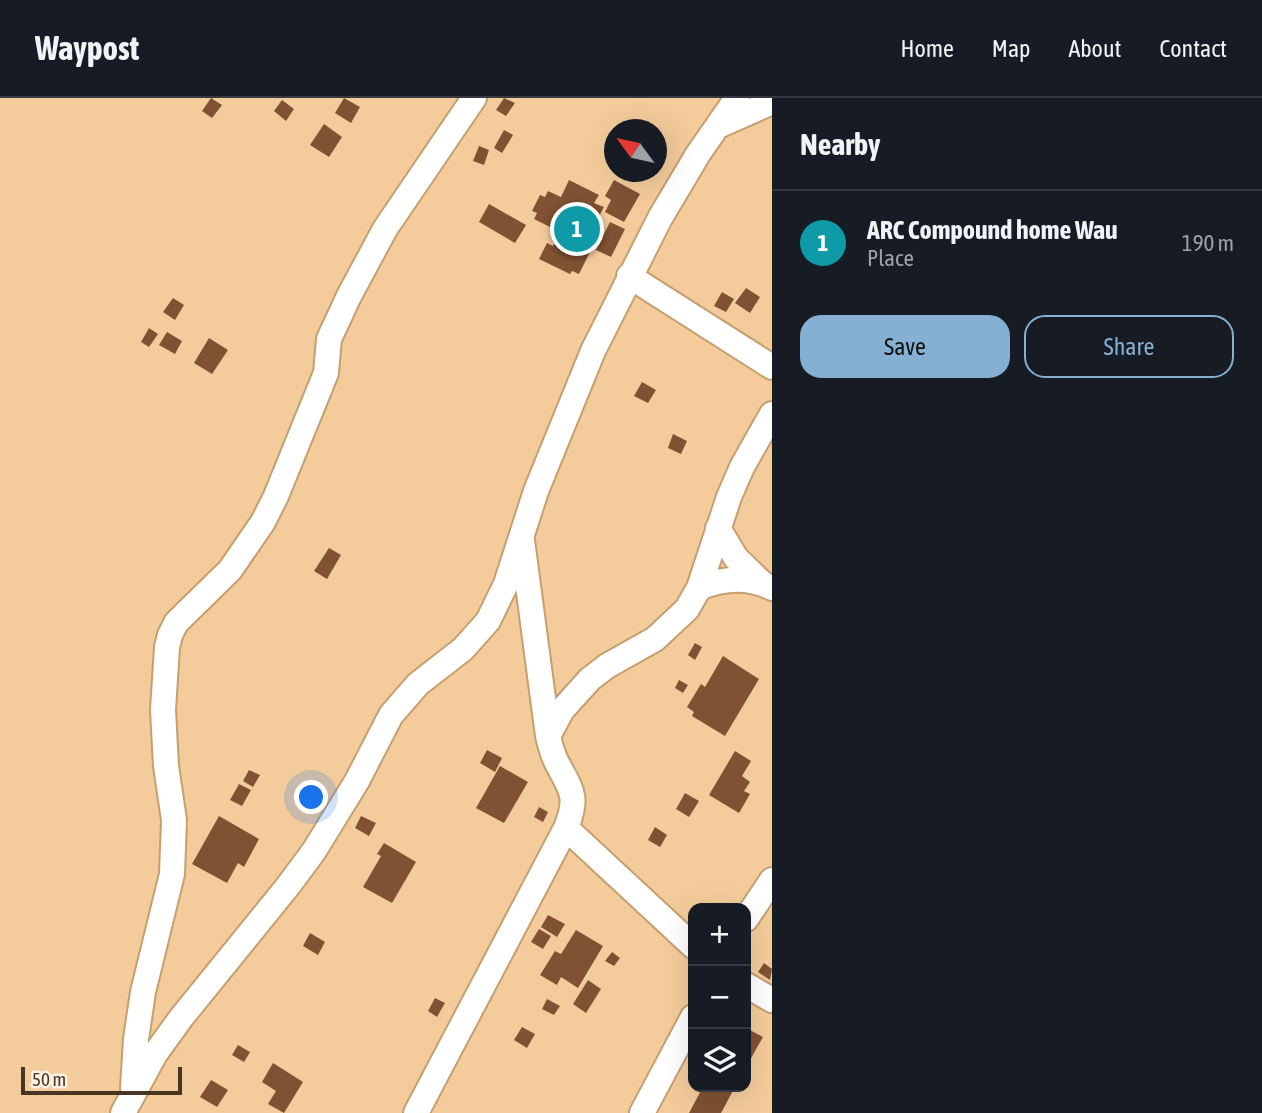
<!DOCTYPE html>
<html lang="en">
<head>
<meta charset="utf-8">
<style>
  :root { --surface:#171b24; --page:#20242c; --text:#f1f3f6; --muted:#9ea1a6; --line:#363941; --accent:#85b0d4 }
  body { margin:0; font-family:"Asap Condensed",sans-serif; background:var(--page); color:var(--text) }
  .controls { position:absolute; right:21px; bottom:21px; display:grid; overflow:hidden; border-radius:14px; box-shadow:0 7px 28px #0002 }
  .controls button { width:63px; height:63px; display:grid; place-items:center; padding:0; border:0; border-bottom:2px solid var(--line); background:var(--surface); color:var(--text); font:35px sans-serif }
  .compass { position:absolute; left:604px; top:21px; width:63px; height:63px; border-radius:50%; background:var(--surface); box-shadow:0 7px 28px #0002; rotate:303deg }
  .scale { position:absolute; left:21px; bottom:18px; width:161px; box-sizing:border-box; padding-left:7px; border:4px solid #463622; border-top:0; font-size:19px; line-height:24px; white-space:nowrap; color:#463622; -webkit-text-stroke:5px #fef2e4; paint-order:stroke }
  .you { position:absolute; left:312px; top:700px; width:24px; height:24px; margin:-18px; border:5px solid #fff; border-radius:50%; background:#1a73e8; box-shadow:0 0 0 10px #1a73e833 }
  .badge { display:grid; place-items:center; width:46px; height:46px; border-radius:50%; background:var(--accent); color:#fff; font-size:23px; font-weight:700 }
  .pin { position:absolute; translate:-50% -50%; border:4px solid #fff; box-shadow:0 2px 7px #0006 }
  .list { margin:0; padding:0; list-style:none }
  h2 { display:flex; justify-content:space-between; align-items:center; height:91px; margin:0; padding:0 28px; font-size:30px }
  h2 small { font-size:23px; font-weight:400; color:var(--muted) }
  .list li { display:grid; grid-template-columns:46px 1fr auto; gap:21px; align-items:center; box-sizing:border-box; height:105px; padding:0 28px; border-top:2px solid var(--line) }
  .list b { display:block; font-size:26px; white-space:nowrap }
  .list p { margin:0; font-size:23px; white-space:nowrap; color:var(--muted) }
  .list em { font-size:23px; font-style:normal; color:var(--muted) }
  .actions { display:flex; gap:14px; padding:21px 28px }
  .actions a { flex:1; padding:16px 0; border:2px solid var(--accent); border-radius:21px; text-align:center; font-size:24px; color:var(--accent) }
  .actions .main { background:var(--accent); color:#111 }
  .icon { flex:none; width:38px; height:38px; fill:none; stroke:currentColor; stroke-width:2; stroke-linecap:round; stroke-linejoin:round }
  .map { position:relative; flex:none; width:772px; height:1015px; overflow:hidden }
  header { display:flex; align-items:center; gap:42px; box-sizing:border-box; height:98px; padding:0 35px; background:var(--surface); border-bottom:2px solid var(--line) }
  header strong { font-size:33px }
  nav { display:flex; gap:38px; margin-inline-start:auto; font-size:24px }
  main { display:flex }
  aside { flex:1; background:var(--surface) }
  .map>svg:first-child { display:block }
  .building { fill:#815133 }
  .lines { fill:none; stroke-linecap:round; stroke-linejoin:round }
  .minor-casing { stroke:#c69f70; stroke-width:28 }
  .minor { stroke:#fff; stroke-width:24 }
</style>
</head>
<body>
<header>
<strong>Waypost</strong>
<nav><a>Home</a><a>Map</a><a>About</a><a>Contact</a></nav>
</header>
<main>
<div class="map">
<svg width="772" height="1015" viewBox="0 0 772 1015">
  <rect width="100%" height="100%" fill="#f4cc9b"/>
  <!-- building -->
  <path class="building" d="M 211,0 L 222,7 L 212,20 L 202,13 Z
    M 344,0 L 360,9 L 351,25 L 335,15 Z
    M 504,0 L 515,5 L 506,18 L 496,12 Z
    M 282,2 L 294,11 L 286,23 L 274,13 Z
    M 324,26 L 342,39 L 329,59 L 310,47 Z
    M 504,32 L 513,37 L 502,55 L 494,50 Z
    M 479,48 L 489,52 L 484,67 L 473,63 Z
    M 569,82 L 599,97 L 594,105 L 604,109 L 596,124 L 603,128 L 579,176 L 572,173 L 570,176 L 539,161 L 547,145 L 553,148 L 560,134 L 534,121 L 537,115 L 532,113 L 540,97 L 545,99 L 548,93 L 561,99 Z
    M 614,82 L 640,96 L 624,124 L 605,114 L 611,102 L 605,98 Z
    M 489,106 L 526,127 L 515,145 L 479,124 Z
    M 610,124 L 625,131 L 611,159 L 596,152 Z
    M 746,190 L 760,199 L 750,215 L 735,205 Z
    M 722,194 L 734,201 L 726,214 L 714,208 Z
    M 173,200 L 184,207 L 175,222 L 163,214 Z
    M 149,230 L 158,236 L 149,249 L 141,244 Z
    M 167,234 L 182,243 L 175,256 L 159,247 Z
    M 209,240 L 228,252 L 212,276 L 194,265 Z
    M 642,284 L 656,292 L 648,305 L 634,298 Z
    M 673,336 L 687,343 L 681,356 L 668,350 Z
    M 329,450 L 341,457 L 327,481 L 314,473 Z
    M 695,545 L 702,549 L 695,562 L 688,557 Z
    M 723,558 L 759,581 L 725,638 L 692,618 L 694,614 L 687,609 L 701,586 L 705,589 Z
    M 679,582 L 688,587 L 683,595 L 675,590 Z
    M 487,652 L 502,660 L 495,674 L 480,665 Z
    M 735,653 L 751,663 L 742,678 L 750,684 L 744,693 L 750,696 L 739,715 L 709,697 Z
    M 500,668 L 528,684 L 504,725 L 476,710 Z
    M 249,672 L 260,677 L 253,689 L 243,683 Z
    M 239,686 L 251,692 L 242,708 L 230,702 Z
    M 306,691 L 317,697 L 311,709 L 299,702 Z
    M 685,695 L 699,703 L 689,719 L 676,711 Z
    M 539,709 L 548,714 L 543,724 L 534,719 Z
    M 219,718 L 259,741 L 244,769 L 238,765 L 227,785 L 192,766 Z
    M 361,718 L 376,725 L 369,738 L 355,730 Z
    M 655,729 L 667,737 L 660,749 L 648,742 Z
    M 384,745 L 416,764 L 392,805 L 363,789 L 381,758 L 377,756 Z
    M 548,817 L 565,826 L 557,839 L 541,829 Z
    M 539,831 L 551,838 L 543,851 L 531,844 Z
    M 576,832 L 603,848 L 578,890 L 561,879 L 557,887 L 540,877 L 555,853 L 561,856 Z
    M 310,835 L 325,844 L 318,857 L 303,848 Z
    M 612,854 L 620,860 L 614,868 L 605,863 Z
    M 764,865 L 772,871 L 770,882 L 758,874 Z
    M 588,882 L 601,891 L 586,915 L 573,906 Z
    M 435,900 L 445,905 L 437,919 L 428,913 Z
    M 547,901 L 560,908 L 554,917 L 542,911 Z
    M 522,929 L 535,936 L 527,950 L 514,942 Z
    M 746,930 L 763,939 L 746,969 Z
    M 238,947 L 250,954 L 244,964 L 232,957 Z
    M 273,965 L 303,984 L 284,1015 L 268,1006 L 276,993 L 262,984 Z
    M 211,982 L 228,992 L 217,1009 L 200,999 Z
    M 703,989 L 735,989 L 721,1015 L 689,1015 Z"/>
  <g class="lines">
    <defs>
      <path id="minor" d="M 718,28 L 772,4
        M 629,178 L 772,269
        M 718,430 L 736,460 L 763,486
        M 699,490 C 723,480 748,478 772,490
        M 548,638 L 562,612 L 590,581 L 607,568 L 655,541 L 687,511 L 699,490 L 729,399 L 742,369 L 772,316
        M 566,730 L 693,848
        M 746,821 L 772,782
        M 746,887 L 772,902
        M 133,990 L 136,941 L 143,894 L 172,776 L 174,722 L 166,668 L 163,612 L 167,549 L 170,537 L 176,525 L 186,515 L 230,472 L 263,424 L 276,398 L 326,275 L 329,241 L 349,198 L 385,131 L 474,0
        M 123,1015 L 155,956 L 181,920 L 288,788 L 314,753 L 357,683 L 391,617 L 418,586 L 463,551 L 488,523 L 506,486 L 536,393 L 593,253 L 660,120 L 698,56 L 737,0
        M 416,1015 L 566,730 C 579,698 571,692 557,665 C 553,657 550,647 548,638 L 522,442
        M 642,1015 L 693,919"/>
    </defs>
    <!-- minor casing -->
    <use href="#minor" class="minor-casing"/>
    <!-- minor -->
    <use href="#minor" class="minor"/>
  </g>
</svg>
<div class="controls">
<button>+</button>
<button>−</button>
<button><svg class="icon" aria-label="layers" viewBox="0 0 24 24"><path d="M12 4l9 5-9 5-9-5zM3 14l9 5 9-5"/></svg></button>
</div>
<svg class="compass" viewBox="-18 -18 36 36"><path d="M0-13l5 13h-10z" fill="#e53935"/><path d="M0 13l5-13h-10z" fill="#9ea1a6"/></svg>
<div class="scale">50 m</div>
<div class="you"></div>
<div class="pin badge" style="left:577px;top:131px;background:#0f9aa8">1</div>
</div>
<aside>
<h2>Nearby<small></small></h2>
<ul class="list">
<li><span class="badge" style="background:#0f9aa8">1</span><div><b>ARC Compound home Wau</b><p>Place</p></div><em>190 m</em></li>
</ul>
<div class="actions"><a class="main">Save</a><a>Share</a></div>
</aside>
</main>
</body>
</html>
